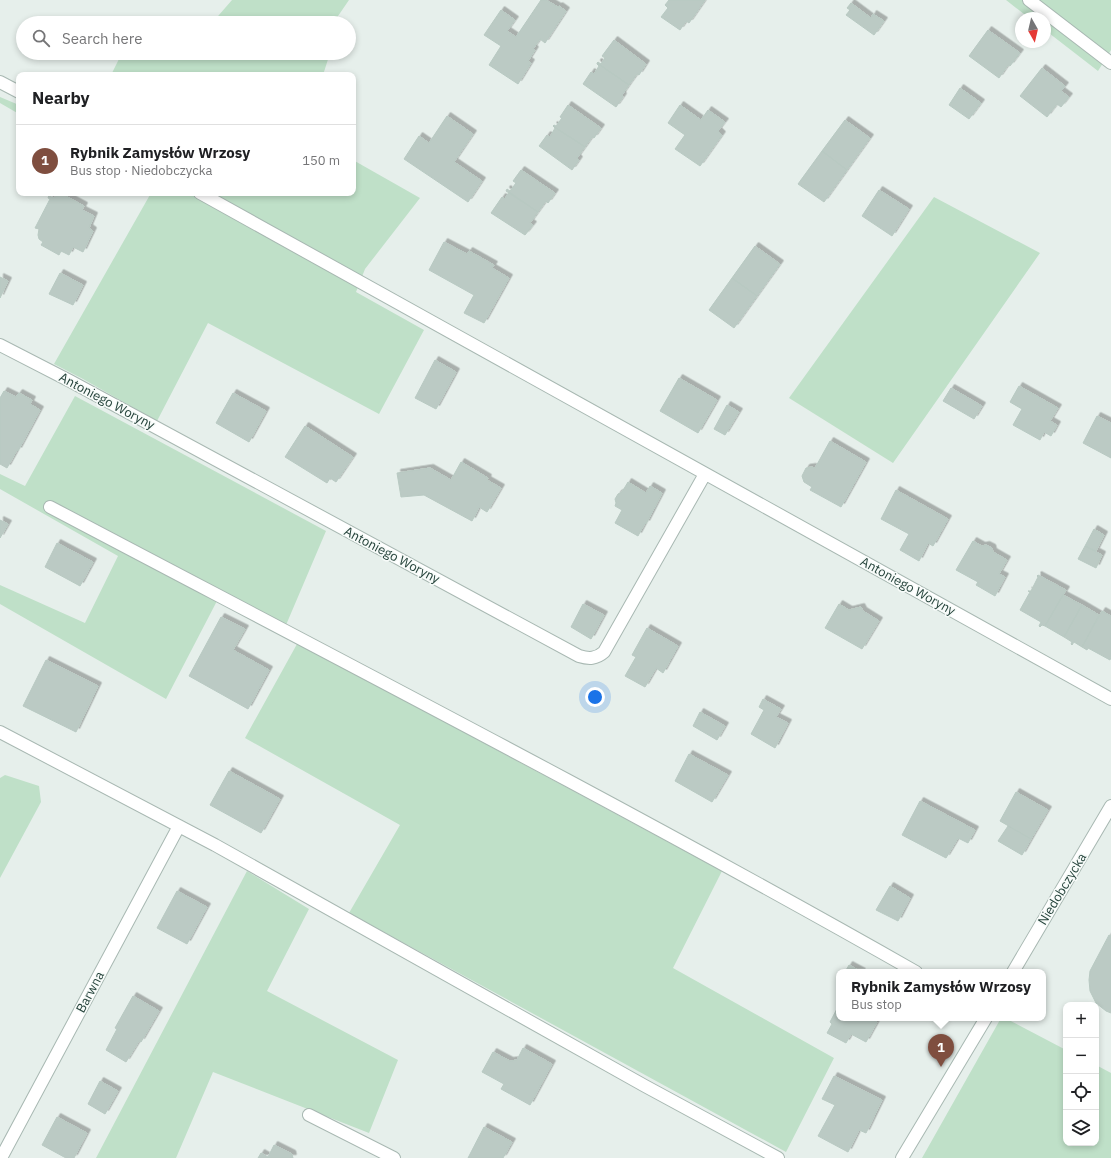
<!DOCTYPE html>
<html lang="en">
<head>
<meta charset="utf-8">
<style>
  :root { --surface:#fff; --page:#f2f2f2; --text:#202124; --muted:#757577; --line:#e0e0e0; --accent:#7f4e3f }
  body { margin:0; font-family:"IBM Plex Sans",sans-serif; background:var(--page); color:var(--text) }
  .controls { position:absolute; right:12px; bottom:12px; display:grid; overflow:hidden; border-radius:8px; box-shadow:0 2px 6px #0003 }
  .controls button { width:36px; height:36px; display:grid; place-items:center; padding:0; border:0; border-bottom:1px solid var(--line); background:var(--surface); color:var(--text); font:20px sans-serif }
  .compass { position:absolute; left:1015px; top:12px; width:36px; height:36px; border-radius:50%; background:var(--surface); box-shadow:0 2px 6px #0003; rotate:172deg }
  .you { position:absolute; left:595px; top:697px; width:14px; height:14px; margin:-10px; border:3px solid #fff; border-radius:50%; background:#1a73e8; box-shadow:0 0 0 6px #1a73e833 }
  .badge { display:grid; place-items:center; width:26px; height:26px; border-radius:50%; background:var(--accent); color:#fff; font-size:13px; font-weight:700 }
  .pin { position:absolute; translate:-50% -33px; filter:drop-shadow(0 1px 2px #0008) }
  .pin::after { content:''; position:absolute; top:21px; width:14px; height:12px; background:inherit; clip-path:polygon(0 0,100% 0,50% 100%) }
  .popup { position:absolute; left:836px; top:969px; width:210px; height:52px; box-sizing:border-box; display:grid; place-content:center; border-radius:8px; background:var(--surface); filter:drop-shadow(0 1px 3px #0005); font-size:13px; white-space:nowrap; color:var(--muted) }
  .popup b { font-size:15px; color:var(--text) }
  .popup::after { content:''; position:absolute; left:50%; top:100%; margin-left:-8px; border:8px solid transparent; border-top-color:var(--surface) }
  .list { margin:0; padding:0; list-style:none }
  h2 { display:flex; justify-content:space-between; align-items:center; height:52px; margin:0; padding:0 16px; font-size:17px }
  h2 small { font-size:13px; font-weight:400; color:var(--muted) }
  .list li { display:grid; grid-template-columns:26px 1fr auto; gap:12px; align-items:center; box-sizing:border-box; height:72px; padding:0 16px; border-top:1px solid var(--line) }
  .list b { display:block; font-size:15px; white-space:nowrap }
  .list p { margin:0; font-size:13px; white-space:nowrap; color:var(--muted) }
  .list em { font-size:13px; font-style:normal; color:var(--muted) }
  .icon { flex:none; width:22px; height:22px; fill:none; stroke:currentColor; stroke-width:2; stroke-linecap:round; stroke-linejoin:round }
  .map { position:relative; flex:none; width:1111px; height:1158px; overflow:hidden }
  .search { position:absolute; background:var(--surface); box-shadow:0 2px 6px #0003; left:16px; top:16px; width:340px; height:44px; display:flex; align-items:center; gap:10px; box-sizing:border-box; padding:0 14px; border-radius:22px; color:var(--muted); font-size:15px }
  .panel { position:absolute; background:var(--surface); box-shadow:0 2px 6px #0003; left:16px; top:72px; width:340px; height:124px; border-radius:8px }
  .map>svg:first-child { display:block }
  .green { fill:#bfe0c8 }
  .building { fill:#bbcac4; stroke:#b8c9c2; filter:url(#shadow) }
  .lines { fill:none; stroke-linecap:round; stroke-linejoin:round }
  .minor-casing { stroke:#a8b8b2; stroke-width:14 }
  .minor { stroke:#fff; stroke-width:12 }
  .labels { text-anchor:middle; dominant-baseline:central; stroke-width:3; stroke-linejoin:round; paint-order:stroke }
  .street-label { font-size:13px; fill:#24423a; stroke:#f7fbf9 }
</style>
</head>
<body>
<div class="map">
<svg width="1111" height="1158" viewBox="0 0 1111 1158">
  <defs>
    <filter id="shadow"><feDropShadow dx="3.5" dy="-3.5" stdDeviation="0" flood-color="#0004"/></filter>
  </defs>
  <rect width="100%" height="100%" fill="#e6efeb"/>
  <!-- green -->
  <path class="green" d="M 232,0 L 349,0 L 336,19 L 335,23 L 212,23 Z
    M 1006,0 L 1111,0 L 1111,50 L 1098,71 L 1045,30 L 1045,18 L 1029,18 Z
    M 122,53 L 164,53 L 175,59 L 182,53 L 330,53 L 323,75 L 111,75 Z
    M 0,97 L 19,105 L 19,114 L 0,103 Z
    M 353,160 L 420,198 L 365,269 L 356,292 L 424,330 L 379,414 L 208,323 L 157,421 L 83,379 L 54,364 L 151,193 L 353,193 Z
    M 934,197 L 1040,253 L 893,463 L 789,398 Z
    M 75,396 L 326,531 L 286,625 L 471,736 L 722,871 L 673,968 L 834,1058 L 786,1152 L 349,913 L 400,825 L 245,738 L 297,644 L 218,599 L 166,699 L 0,604 L 0,585 L 85,623 L 118,556 L 0,489 L 0,474 L 25,486 Z
    M 5,775 L 39,786 L 41,802 L 0,878 L 0,778 Z
    M 247,871 L 309,909 L 267,991 L 398,1060 L 369,1133 L 213,1072 L 176,1158 L 96,1158 Z
    M 1001,1018 L 1005,1018 L 1066,1050 L 1066,1143 L 1096,1143 L 1096,1065 L 1111,1073 L 1111,1158 L 922,1158 Z"/>
  <!-- building -->
  <path class="building" d="M 541,0 L 546,0 L 558,7 L 559,6 L 566,11 L 545,43 L 540,39 L 533,49 L 535,50 L 528,61 L 531,63 L 518,84 L 489,65 L 501,46 L 484,35 L 501,10 L 515,20 L 507,31 L 516,37 Z
    M 669,0 L 705,0 L 689,23 L 686,21 L 680,30 L 661,17 L 668,8 L 665,5 Z
    M 851,3 L 871,18 L 873,14 L 884,21 L 874,35 L 846,15 L 850,10 L 847,8 Z
    M 988,30 L 1020,53 L 1010,66 L 1008,65 L 999,78 L 969,56 Z
    M 614,40 L 646,64 L 639,75 L 637,74 L 629,85 L 597,63 L 598,62 L 601,64 L 605,58 L 602,56 Z
    M 597,63 L 629,85 L 622,95 L 623,97 L 616,107 L 583,84 L 591,72 L 594,74 L 599,66 L 597,64 Z
    M 1042,68 L 1065,86 L 1061,91 L 1069,97 L 1061,107 L 1057,104 L 1047,117 L 1020,96 Z
    M 960,88 L 981,103 L 969,119 L 949,105 Z
    M 568,105 L 601,128 L 594,138 L 592,137 L 585,147 L 553,126 L 554,125 L 556,126 L 562,118 L 560,117 Z
    M 680,105 L 701,120 L 708,110 L 725,122 L 718,131 L 722,135 L 700,166 L 675,149 L 685,135 L 668,123 Z
    M 447,116 L 473,134 L 454,162 L 482,181 L 468,202 L 404,159 L 419,136 L 429,143 Z
    M 845,120 L 870,138 L 847,170 L 822,151 Z
    M 553,126 L 585,147 L 577,158 L 579,160 L 572,170 L 539,146 L 547,135 L 550,137 L 555,128 Z
    M 822,151 L 847,170 L 824,202 L 798,184 Z
    M 521,170 L 555,193 L 548,203 L 546,201 L 538,212 L 506,191 L 507,189 L 510,191 L 516,183 L 513,181 Z
    M 879,190 L 909,209 L 892,236 L 862,216 Z
    M 509,192 L 538,212 L 530,223 L 533,225 L 525,235 L 491,213 L 502,197 L 505,199 Z
    M 62,194 L 84,206 L 82,210 L 94,216 L 89,228 L 93,231 L 83,252 L 73,247 L 69,255 L 61,251 L 59,255 L 41,245 L 43,242 L 39,239 L 38,235 L 39,229 L 35,228 L 50,199 L 48,198 L 49,195 L 53,198 Z
    M 444,242 L 467,254 L 469,251 L 494,265 L 492,268 L 509,278 L 484,323 L 464,313 L 474,295 L 429,270 Z
    M 755,246 L 780,264 L 757,296 L 732,278 Z
    M 60,273 L 83,285 L 73,305 L 49,294 Z
    M 0,277 L 8,281 L 0,298 Z
    M 732,278 L 757,296 L 734,328 L 709,310 Z
    M 435,360 L 456,372 L 436,409 L 415,398 Z
    M 679,378 L 717,400 L 698,433 L 660,411 Z
    M 1019,386 L 1058,408 L 1050,421 L 1057,425 L 1051,436 L 1044,432 L 1040,440 L 1013,425 L 1022,409 L 1010,402 Z
    M 951,388 L 982,406 L 974,419 L 943,401 Z
    M 4,391 L 16,397 L 19,393 L 32,400 L 30,404 L 40,410 L 18,451 L 17,450 L 7,468 L 0,464 L 0,398 Z
    M 233,393 L 266,411 L 249,442 L 216,423 Z
    M 727,405 L 739,412 L 725,435 L 714,429 Z
    M 1097,416 L 1111,423 L 1111,458 L 1083,443 Z
    M 305,426 L 353,457 L 336,482 L 330,478 L 327,483 L 285,457 Z
    M 830,441 L 866,462 L 841,507 L 810,490 L 812,487 L 804,482 L 802,476 L 806,468 L 812,467 L 815,468 Z
    M 461,462 L 488,478 L 487,480 L 501,488 L 487,512 L 479,507 L 472,521 L 424,495 L 401,497 L 397,473 L 430,468 L 451,480 Z
    M 628,482 L 646,493 L 650,486 L 662,493 L 646,524 L 645,523 L 638,536 L 615,523 L 622,510 L 615,506 L 616,503 L 615,499 L 618,494 L 622,492 Z
    M 896,490 L 948,519 L 933,546 L 928,543 L 919,561 L 900,550 L 909,534 L 881,519 Z
    M 0,520 L 8,524 L 0,538 Z
    M 1094,529 L 1104,535 L 1096,551 L 1085,546 Z
    M 973,541 L 982,546 L 986,545 L 992,548 L 993,552 L 1007,560 L 999,574 L 1005,577 L 995,596 L 976,585 L 978,582 L 956,570 Z
    M 57,543 L 93,562 L 80,586 L 45,567 Z
    M 1085,546 L 1102,555 L 1096,568 L 1078,559 Z
    M 1038,575 L 1066,590 L 1045,626 L 1042,625 L 1040,627 L 1039,626 L 1041,622 L 1020,610 L 1030,592 L 1028,591 L 1031,591 L 1038,577 L 1037,576 Z
    M 1063,595 L 1082,605 L 1064,637 L 1045,626 Z
    M 583,604 L 604,615 L 591,639 L 571,627 Z
    M 839,604 L 849,610 L 861,607 L 863,611 L 879,621 L 862,649 L 825,628 Z
    M 1082,605 L 1099,615 L 1082,647 L 1074,642 L 1072,645 L 1071,644 L 1072,642 L 1064,637 Z
    M 1102,611 L 1111,616 L 1111,657 L 1110,660 L 1088,648 L 1087,650 L 1082,647 Z
    M 221,617 L 245,629 L 233,650 L 269,670 L 248,709 L 189,676 Z
    M 647,628 L 678,646 L 663,673 L 656,668 L 645,687 L 625,676 L 636,657 L 632,655 Z
    M 46,660 L 98,686 L 76,732 L 23,706 Z
    M 763,699 L 781,709 L 776,717 L 788,723 L 775,748 L 751,734 L 764,710 L 759,707 Z
    M 700,712 L 725,726 L 717,740 L 693,726 Z
    M 689,754 L 728,775 L 712,802 L 675,781 Z
    M 229,771 L 280,799 L 261,833 L 210,805 Z
    M 1016,792 L 1048,810 L 1031,839 L 1000,821 Z
    M 920,801 L 975,830 L 968,843 L 958,838 L 946,858 L 902,835 Z
    M 1008,826 L 1031,839 L 1022,855 L 998,841 Z
    M 890,886 L 910,898 L 898,921 L 876,910 Z
    M 177,891 L 207,907 L 187,944 L 157,928 Z
    M 1109,935 L 1111,936 L 1111,1013 L 1106,1011 L 1096,1003 L 1090,991 L 1089,980 L 1090,971 Z
    M 849,965 L 862,972 L 845,972 Z
    M 133,996 L 159,1011 L 141,1042 L 139,1041 L 126,1062 L 106,1050 L 117,1029 L 115,1028 Z
    M 839,1005 L 839,1018 L 869,1018 L 877,1022 L 866,1042 L 851,1034 L 846,1043 L 827,1033 L 832,1024 L 830,1022 Z
    M 523,1048 L 552,1064 L 530,1105 L 501,1089 L 504,1084 L 482,1072 L 493,1052 L 510,1061 L 517,1060 Z
    M 834,1076 L 882,1100 L 866,1133 L 859,1130 L 848,1152 L 818,1136 L 835,1105 L 822,1099 Z
    M 100,1081 L 118,1091 L 105,1114 L 88,1104 Z
    M 57,1117 L 87,1133 L 74,1158 L 66,1158 L 42,1145 Z
    M 484,1127 L 512,1142 L 503,1158 L 468,1158 Z
    M 274,1145 L 292,1154 L 293,1158 L 258,1158 L 261,1153 L 268,1157 Z"/>
  <g class="lines">
    <defs>
      <path id="minor" d="M 1029,0 L 1111,63
        M 0,82 L 19,92
        M 200,193 L 1111,699
        M 0,345 L 70,381 L 579,656 C 589,659 596,659 604,652 L 705,474
        M 50,507 C 340,660 631,810 916,972
        M 0,732 L 215,845 L 645,1086 L 778,1158
        M 1013,972 L 1111,806
        M 309,1115 L 394,1158
        M 1,1158 L 179,826
        M 902,1158 L 986,1018"/>
    </defs>
    <!-- minor casing -->
    <use href="#minor" class="minor-casing"/>
    <!-- minor -->
    <use href="#minor" class="minor"/>
  </g>
  <g class="labels">
    <!-- street labels -->
    <g class="street-label">
      <text transform="translate(107 401) rotate(28)">Antoniego Woryny</text>
      <text transform="translate(392 555) rotate(28)">Antoniego Woryny</text>
      <text transform="translate(908 586) rotate(29)">Antoniego Woryny</text>
      <text transform="translate(1062 889) rotate(-59)">Niedobczycka</text>
      <text transform="translate(90 992) rotate(-62)">Barwna</text>
    </g>
  </g>
</svg>
<div class="controls">
<button>+</button>
<button>−</button>
<button><svg class="icon" aria-label="locate" viewBox="0 0 24 24"><circle cx="12" cy="12" r="6"/><path d="M12 2v4M12 18v4M2 12h4M18 12h4"/></svg></button>
<button><svg class="icon" aria-label="layers" viewBox="0 0 24 24"><path d="M12 4l9 5-9 5-9-5zM3 14l9 5 9-5"/></svg></button>
</div>
<svg class="compass" viewBox="-18 -18 36 36"><path d="M0-13l5 13h-10z" fill="#e53935"/><path d="M0 13l5-13h-10z" fill="#757577"/></svg>
<div class="you"></div>
<div class="pin badge" style="left:941px;top:1067px">1</div>
<div class="popup"><b>Rybnik Zamysłów Wrzosy</b>Bus stop</div>
<div class="search"><svg class="icon" aria-label="search" viewBox="0 0 24 24"><circle cx="10" cy="10" r="6"/><path d="M15 15l6 6"/></svg>Search here</div>
<section class="panel">
<h2>Nearby<small></small></h2>
<ul class="list">
<li><span class="badge">1</span><div><b>Rybnik Zamysłów Wrzosy</b><p>Bus stop · Niedobczycka</p></div><em>150 m</em></li>
</ul>
</section>
</div>
</body>
</html>
